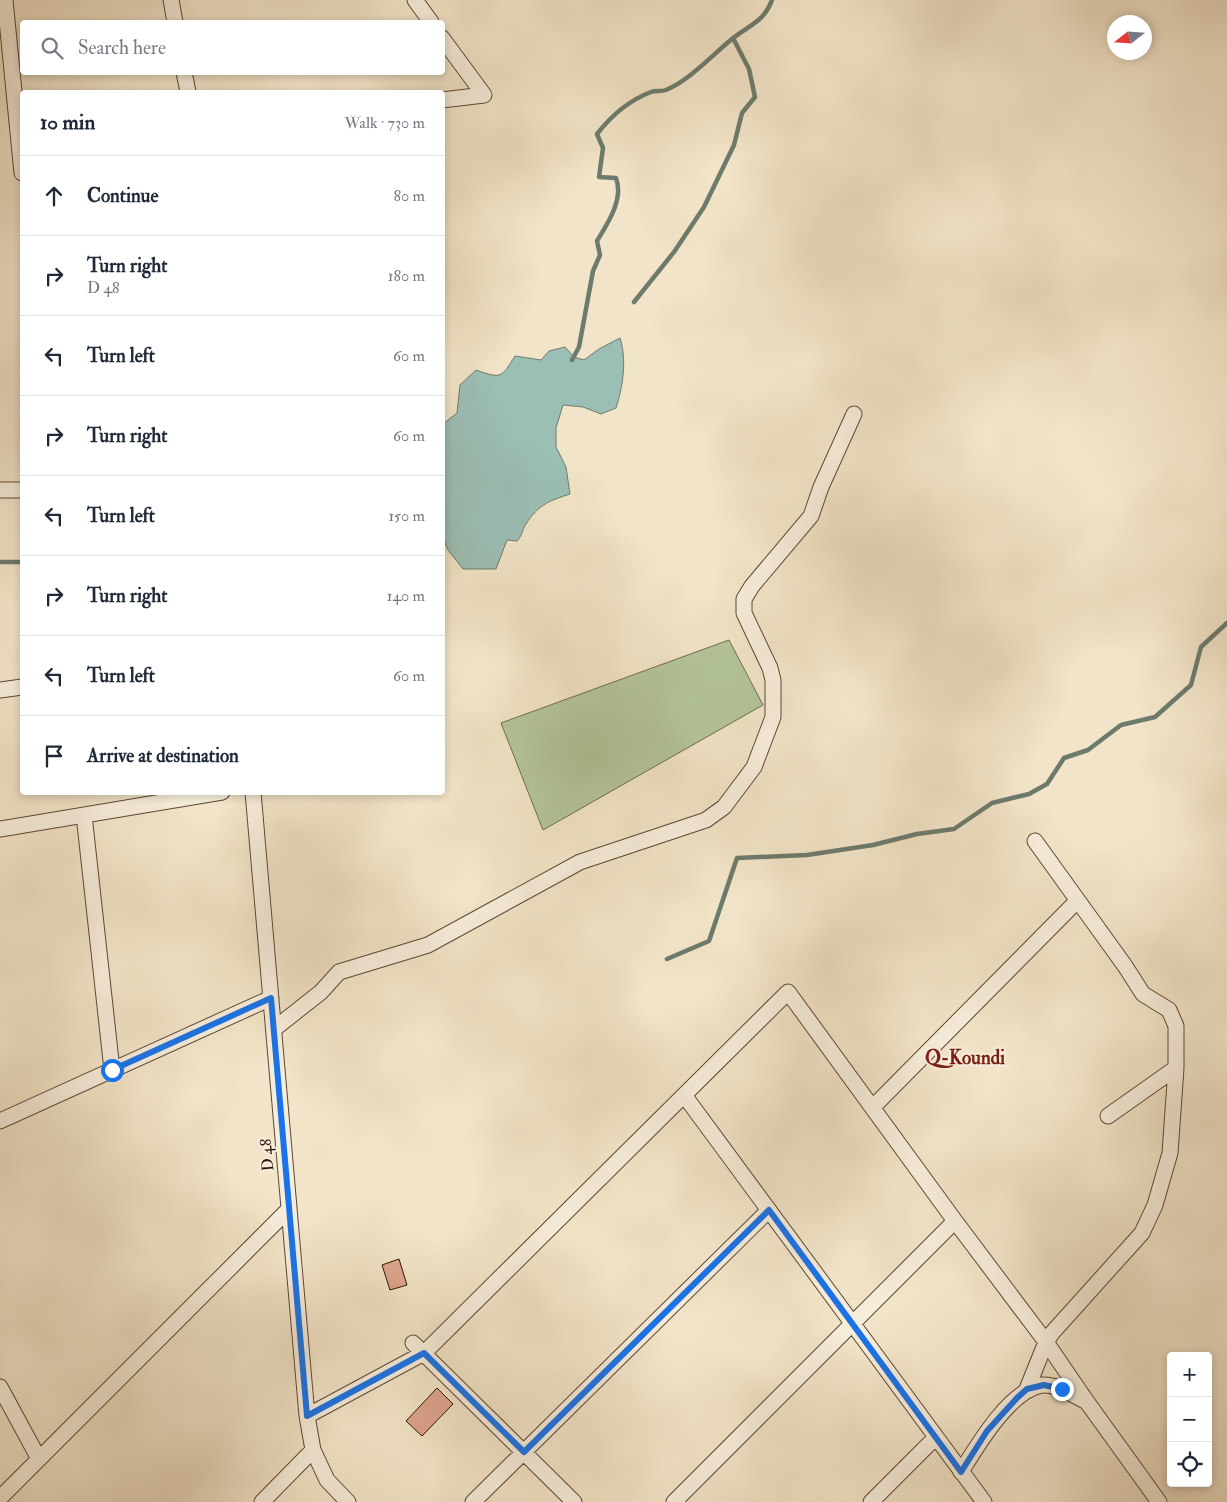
<!DOCTYPE html>
<html lang="en">
<head>
<meta charset="utf-8">
<style>
  :root { --surface:#fff; --page:#f6f6f7; --text:#1f2937; --muted:#747a83; --line:#e0e1e3 }
  body { margin:0; font-family:"IM FELL Double Pica",serif; background:var(--page); color:var(--text) }
  .controls { position:absolute; right:15px; bottom:15px; display:grid; overflow:hidden; border-radius:5px; box-shadow:0 2px 8px #0003 }
  .controls button { width:45px; height:45px; display:grid; place-items:center; padding:0; border:0; border-bottom:1px solid var(--line); background:var(--surface); color:var(--text); font:25px sans-serif }
  .compass { position:absolute; left:1107px; top:15px; width:45px; height:45px; border-radius:50%; background:var(--surface); box-shadow:0 2px 8px #0003; rotate:253deg }
  .stop { position:absolute; width:15px; height:15px; margin:-11px; border:4px solid #1a73e8; border-radius:50%; background:#fff }
  .stop.end { background:#1a73e8; border-color:#fff; box-shadow:0 1px 5px #0008 }
  .list { margin:0; padding:0; list-style:none }
  h2 { display:flex; justify-content:space-between; align-items:center; height:65px; margin:0; padding:0 20px; font-size:21px }
  h2 small { font-size:16px; font-weight:400; color:var(--muted) }
  .list li { display:grid; grid-template-columns:32px 1fr auto; gap:15px; align-items:center; box-sizing:border-box; height:80px; padding:0 20px; border-top:1px solid var(--line) }
  .list b { display:block; font-size:19px; white-space:nowrap }
  .list p { margin:0; font-size:16px; white-space:nowrap; color:var(--muted) }
  .list em { font-size:16px; font-style:normal; color:var(--muted) }
  .icon { flex:none; width:28px; height:28px; fill:none; stroke:currentColor; stroke-width:2; stroke-linecap:round; stroke-linejoin:round }
  .map { position:relative; flex:none; width:1227px; height:1502px; overflow:hidden }
  .search { position:absolute; background:var(--surface); box-shadow:0 2px 8px #0003; left:20px; top:20px; width:425px; height:55px; display:flex; align-items:center; gap:12px; box-sizing:border-box; padding:0 18px; border-radius:5px; color:var(--muted); font-size:19px }
  .panel { position:absolute; background:var(--surface); box-shadow:0 2px 8px #0003; left:20px; top:90px; width:425px; height:705px; border-radius:5px }
  .map>svg:first-child { display:block }
  .green { fill:#b4c59b; stroke:#6e6c4e }
  .water { fill:#9bbfb5; stroke:#6d7b6d }
  .lines { fill:none; stroke-linecap:round; stroke-linejoin:round }
  .stream { stroke:#6d7b6d; stroke-width:4.5 }
  .building { fill:#dea58e; stroke:#291402 }
  .minor-casing { stroke:#5b4834; stroke-width:17 }
  .minor { stroke:#f7eddb; stroke-width:15 }
  .route { stroke:#1a73e8; stroke-width:6 }
  .labels { text-anchor:middle; dominant-baseline:central; stroke-width:4; stroke-linejoin:round; paint-order:stroke }
  .street-label { font-size:16px; fill:#291402; stroke:#f7eddb }
  .quarter-label { font-size:19px; font-weight:bold; fill:#7a1f14; stroke:#f7eddb }
</style>
</head>
<body>
<div class="map">
<svg width="1227" height="1502" viewBox="0 0 1227 1502">
  <rect width="100%" height="100%" fill="#f2e4c8"/>
  <filter id="stains"><feTurbulence type="fractalNoise" baseFrequency=".004" numOctaves="4"/><feColorMatrix values="0 0 0 0 .2 0 0 0 0 .09 0 0 0 0 .02 0 0 0 .5 -.17"/></filter>
  <radialGradient id="worn" r=".72"><stop offset=".6" stop-color="#630" stop-opacity="0"/><stop offset="1" stop-color="#630" stop-opacity=".3"/></radialGradient>
  <!-- green -->
  <path class="green" d="M 729,640 L 763,705 L 543,830 L 501,723 Z"/>
  <!-- water -->
  <path class="water" d="M 620,338 C 627,360 623,386 616,408 L 601,414 L 583,407 L 563,405 L 556,428 L 556,447 L 566,467 L 570,494 C 549,501 539,504 526,524 C 522,530 522,536 517,541 L 507,540 L 496,569 L 463,569 L 448,550 L 442,536 L 443,424 L 457,413 L 460,385 L 476,370 C 502,379 501,378 515,356 L 541,360 L 549,351 L 565,347 L 574,357 L 584,360 L 599,349 Z"/>
  <g class="lines">
    <!-- stream -->
    <path class="stream" d="M 634,302 L 674,252 L 704,207 L 734,145 L 742,113 L 755,97 L 749,69 L 733,38
      M 572,360 L 579,347 L 593,271 L 600,255 L 597,241 C 608,223 624,199 616,178 L 599,177 L 603,148 L 597,134 C 611,116 630,100 651,92 C 656,90 661,92 666,90 C 691,79 711,56 732,39 C 749,25 764,22 772,0
      M 0,562 L 22,562
      M 667,959 L 709,941 L 737,858 L 807,855 L 873,845 L 917,834 L 954,829 L 992,803 L 1029,794 L 1047,784 L 1064,758 L 1088,750 L 1121,725 L 1155,717 L 1191,685 L 1201,647 L 1227,623"/>
  </g>
  <!-- building -->
  <path class="building" d="M 399,1259 L 407,1285 L 390,1290 L 382,1265 Z
    M 437,1388 L 453,1404 L 422,1436 L 406,1421 Z"/>
  <g class="lines">
    <defs>
      <path id="minor" d="M 5,0 L 22,173
        M 171,0 L 175,22
        M 415,0 L 431,22
        M 442,38 L 484,95 L 442,100
        M 184,72 L 188,92
        M 0,490 L 22,490
        M 0,690 L 22,687
        M 253,792 L 307,1416 L 313,1450 L 327,1480 L 348,1502
        M 84,815 L 112,1070
        M 0,829 L 222,792
        M 274,1029 L 321,992 L 339,972 L 428,945 L 580,862 L 706,820 L 724,807 L 754,767 L 773,717 L 773,680 L 770,668 L 744,613 L 744,599 L 752,586 L 811,516 L 821,487 L 854,414
        M 684,1095 L 984,1502
        M 873,1107 L 1077,901
        M 1108,1116 L 1176,1068
        M 0,1121 L 271,998
        M 413,1343 L 574,1502
        M 0,1387 L 39,1459
        M 1027,1389 L 1046,1342 L 1052,1333 L 1142,1233 L 1155,1205 L 1170,1153 L 1176,1068 L 1176,1026 L 1169,1010 L 1143,994 L 1125,966 L 1035,841
        M 307,1416 L 424,1353 L 788,992 L 955,1221 L 1046,1342 L 1087,1402 L 1159,1502
        M 961,1472 C 977,1446 1010,1390 1042,1385 C 1057,1384 1073,1395 1085,1401
        M 0,1498 L 289,1209
        M 262,1502 L 313,1450
        M 473,1502 L 769,1210
        M 674,1502 L 955,1221
        M 871,1502 L 936,1437"/>
    </defs>
    <!-- minor casing -->
    <use href="#minor" class="minor-casing"/>
    <!-- minor -->
    <use href="#minor" class="minor"/>
  </g>
  <g class="lines">
    <!-- route -->
    <path class="route" d="M 112,1070 L 271,998 L 307,1416 L 424,1353 L 524,1452 L 769,1210 L 961,1472 L 987,1431 L 1017,1398 L 1027,1389 L 1044,1385 L 1062,1389"/>
  </g>
  <g class="labels">
    <!-- street labels -->
    <g class="street-label">
      <text transform="translate(267 1155) rotate(-95)">D 48</text>
    </g>
    <!-- quarter labels -->
    <g class="quarter-label">
      <text x="965" y="1058">Q-Koundi</text>
    </g>
  </g>
  <rect width="100%" height="100%" filter="url(#stains)"/>
  <rect width="100%" height="100%" fill="url(#worn)"/>
</svg>
<div class="controls">
<button>+</button>
<button>−</button>
<button><svg class="icon" aria-label="locate" viewBox="0 0 24 24"><circle cx="12" cy="12" r="6"/><path d="M12 2v4M12 18v4M2 12h4M18 12h4"/></svg></button>
</div>
<svg class="compass" viewBox="-18 -18 36 36"><path d="M0-13l5 13h-10z" fill="#e53935"/><path d="M0 13l5-13h-10z" fill="#747a83"/></svg>
<div class="stop" style="left:112px;top:1070px"></div>
<div class="stop end" style="left:1062px;top:1389px"></div>
<div class="search"><svg class="icon" aria-label="search" viewBox="0 0 24 24"><circle cx="10" cy="10" r="6"/><path d="M15 15l6 6"/></svg>Search here</div>
<section class="panel">
<h2>10 min<small>Walk · 730 m</small></h2>
<ul class="list">
<li><svg class="icon" aria-label="ahead" viewBox="0 0 24 24"><path d="M12 20V5M6 11l6-6 6 6"/></svg><div><b>Continue</b></div><em>80 m</em></li>
<li><svg class="icon" aria-label="right" viewBox="0 0 24 24"><path d="M7 20v-9h11M14 6l5 5-5 5"/></svg><div><b>Turn right</b><p>D 48</p></div><em>180 m</em></li>
<li><svg class="icon" aria-label="left" viewBox="0 0 24 24"><path d="M17 20v-9H6M10 6l-5 5 5 5"/></svg><div><b>Turn left</b></div><em>60 m</em></li>
<li><svg class="icon" aria-label="right" viewBox="0 0 24 24"><path d="M7 20v-9h11M14 6l5 5-5 5"/></svg><div><b>Turn right</b></div><em>60 m</em></li>
<li><svg class="icon" aria-label="left" viewBox="0 0 24 24"><path d="M17 20v-9H6M10 6l-5 5 5 5"/></svg><div><b>Turn left</b></div><em>150 m</em></li>
<li><svg class="icon" aria-label="right" viewBox="0 0 24 24"><path d="M7 20v-9h11M14 6l5 5-5 5"/></svg><div><b>Turn right</b></div><em>140 m</em></li>
<li><svg class="icon" aria-label="left" viewBox="0 0 24 24"><path d="M17 20v-9H6M10 6l-5 5 5 5"/></svg><div><b>Turn left</b></div><em>60 m</em></li>
<li><svg class="icon" aria-label="arrive" viewBox="0 0 24 24"><path d="M6 21V4h12l-3 4 3 4H6"/></svg><div><b>Arrive at destination</b></div></li>
</ul>
</section>
</div>
</body>
</html>
